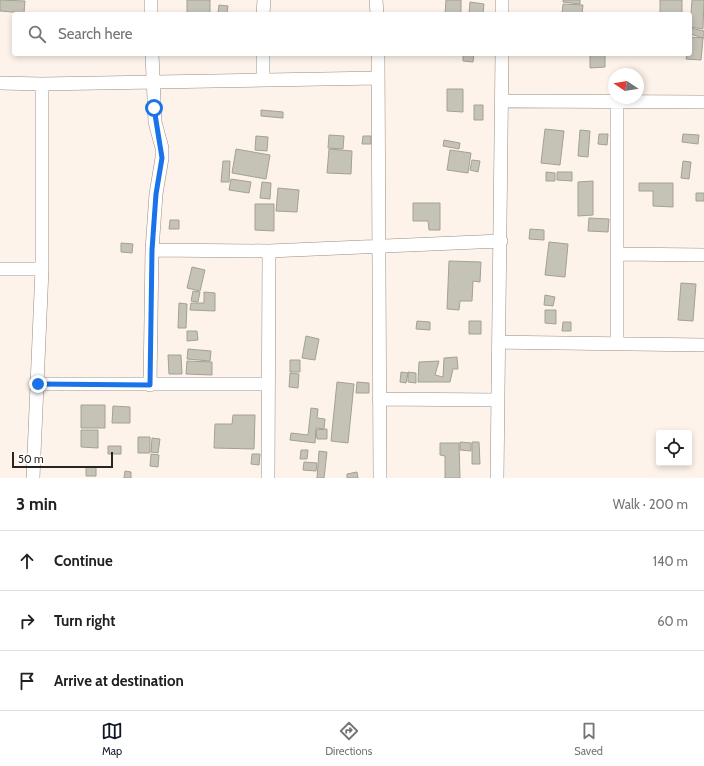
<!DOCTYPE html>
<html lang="en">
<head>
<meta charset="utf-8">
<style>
  :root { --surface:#fff; --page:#f2f2f2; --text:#202124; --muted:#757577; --line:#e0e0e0; --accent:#111827 }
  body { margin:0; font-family:Cabin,sans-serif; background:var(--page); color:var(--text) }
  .controls { position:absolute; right:12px; bottom:12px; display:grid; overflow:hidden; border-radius:4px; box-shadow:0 2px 6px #0003 }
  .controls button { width:36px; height:36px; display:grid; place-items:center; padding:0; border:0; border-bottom:1px solid var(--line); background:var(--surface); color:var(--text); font:20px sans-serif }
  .compass { position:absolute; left:608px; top:68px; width:36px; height:36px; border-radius:50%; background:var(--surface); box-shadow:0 2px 6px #0003; rotate:282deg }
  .scale { position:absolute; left:12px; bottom:10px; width:101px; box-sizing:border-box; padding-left:4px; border:2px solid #282421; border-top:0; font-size:11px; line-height:14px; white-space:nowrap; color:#282421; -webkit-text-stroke:3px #fff; paint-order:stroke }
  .stop { position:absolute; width:12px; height:12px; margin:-9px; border:3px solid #1a73e8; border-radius:50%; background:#fff }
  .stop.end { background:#1a73e8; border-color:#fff; box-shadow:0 1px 4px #0008 }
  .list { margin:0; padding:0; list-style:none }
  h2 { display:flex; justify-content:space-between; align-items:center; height:52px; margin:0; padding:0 16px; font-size:17px }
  h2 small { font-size:13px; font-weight:400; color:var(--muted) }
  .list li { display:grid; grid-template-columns:26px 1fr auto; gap:12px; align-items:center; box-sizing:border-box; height:60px; padding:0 16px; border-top:1px solid var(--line) }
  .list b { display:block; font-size:15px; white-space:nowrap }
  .list em { font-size:13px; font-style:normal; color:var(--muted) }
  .icon { flex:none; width:22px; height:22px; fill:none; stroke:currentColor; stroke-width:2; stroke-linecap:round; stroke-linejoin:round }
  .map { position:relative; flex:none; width:704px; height:478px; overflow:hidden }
  .search { position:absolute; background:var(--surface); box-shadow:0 2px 6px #0003; left:12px; right:12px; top:12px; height:44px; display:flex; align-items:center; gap:10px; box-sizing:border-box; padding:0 14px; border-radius:4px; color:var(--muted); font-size:15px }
  .sheet { height:232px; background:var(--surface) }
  nav { display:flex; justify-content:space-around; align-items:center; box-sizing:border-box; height:56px; border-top:1px solid var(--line); background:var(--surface); font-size:11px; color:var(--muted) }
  nav a { display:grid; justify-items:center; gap:2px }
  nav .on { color:var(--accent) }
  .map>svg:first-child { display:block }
  .building { fill:#c5c2b6; stroke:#a3a095 }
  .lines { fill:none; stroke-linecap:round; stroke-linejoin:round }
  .minor-casing { stroke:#968d84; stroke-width:14 }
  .minor { stroke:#fff; stroke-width:13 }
  .route { stroke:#1a73e8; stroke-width:5 }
</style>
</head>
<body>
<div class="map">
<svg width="704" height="478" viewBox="0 0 704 478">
  <rect width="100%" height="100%" fill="#fdf3ea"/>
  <!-- building -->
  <path class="building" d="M 0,0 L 25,1 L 24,13 L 0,11 Z
    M 187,0 L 210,0 L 210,14 L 187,14 Z
    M 446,0 L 461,0 L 461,14 L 445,14 Z
    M 563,0 L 580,0 L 580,4 L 563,2 Z
    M 660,0 L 682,0 L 682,14 L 660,14 Z
    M 692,0 L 704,0 L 703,29 L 690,27 Z
    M 470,2 L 484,4 L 483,14 L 469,14 Z
    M 563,4 L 583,5 L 582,14 L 562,14 Z
    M 219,5 L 228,6 L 227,14 L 218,13 Z
    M 690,28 L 704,31 L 704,38 L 690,34 Z
    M 690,37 L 703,38 L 701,60 L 686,59 L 687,54 L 690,54 Z
    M 463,54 L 474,54 L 473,62 L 463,61 Z
    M 590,54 L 605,54 L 605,67 L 590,68 Z
    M 447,89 L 463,89 L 463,112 L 447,111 Z
    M 474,105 L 483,105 L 483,120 L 474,120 Z
    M 261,110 L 283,112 L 283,118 L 261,116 Z
    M 545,129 L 564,131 L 560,165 L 541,163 Z
    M 580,130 L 590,131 L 588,157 L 578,156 Z
    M 599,134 L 608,134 L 607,145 L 598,144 Z
    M 683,134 L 699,135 L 698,144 L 682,142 Z
    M 329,135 L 344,136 L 343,149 L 328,148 Z
    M 256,136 L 268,137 L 267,151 L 255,150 Z
    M 363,136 L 371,136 L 371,144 L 362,144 Z
    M 444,140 L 460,143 L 459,149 L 443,146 Z
    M 236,149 L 270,155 L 266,179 L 232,173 Z
    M 329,149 L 352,151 L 351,174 L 327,173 Z
    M 450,150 L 471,153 L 468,173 L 447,170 Z
    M 472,160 L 480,161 L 478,172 L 470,170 Z
    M 223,161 L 230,161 L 229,182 L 221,182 Z
    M 683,161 L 691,162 L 689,179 L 681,178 Z
    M 546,172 L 555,173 L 555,181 L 546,181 Z
    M 557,172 L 572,172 L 572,181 L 557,180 Z
    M 231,179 L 251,182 L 249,193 L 229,190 Z
    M 593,181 L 593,215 L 578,216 L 578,182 Z
    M 262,182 L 271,183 L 270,199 L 260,198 Z
    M 639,183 L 673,183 L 673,207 L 653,206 L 653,191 L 639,191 Z
    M 278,188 L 299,190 L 297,212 L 276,211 Z
    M 696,193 L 704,193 L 704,201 L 696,201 Z
    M 413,203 L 440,203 L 440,230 L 429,230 L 428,221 L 413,221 Z
    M 255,204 L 274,204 L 274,231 L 255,230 Z
    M 589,218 L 609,219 L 608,232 L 588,231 Z
    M 170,220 L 179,220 L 179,229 L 169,229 Z
    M 530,229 L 544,230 L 544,240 L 529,239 Z
    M 549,242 L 568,244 L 565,277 L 545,275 Z
    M 121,243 L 133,244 L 132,253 L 121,252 Z
    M 449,261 L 481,262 L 480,282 L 473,281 L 472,301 L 460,301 L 459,310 L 447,309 Z
    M 192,267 L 205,270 L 200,291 L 187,288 Z
    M 681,283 L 696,284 L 693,321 L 678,320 Z
    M 193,291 L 200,292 L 198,302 L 191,301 Z
    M 204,292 L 215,293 L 215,311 L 190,310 L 191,303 L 204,303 Z
    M 545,295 L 555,297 L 553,306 L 544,305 Z
    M 179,303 L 187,304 L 186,328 L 178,328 Z
    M 545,310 L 556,310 L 556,324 L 545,323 Z
    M 417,321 L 430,322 L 430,330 L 416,329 Z
    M 469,321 L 481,321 L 481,334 L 469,334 Z
    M 563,322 L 571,322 L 571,331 L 562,331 Z
    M 187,331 L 197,331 L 198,340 L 187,341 Z
    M 306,336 L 319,339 L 315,360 L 302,358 Z
    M 188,349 L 211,351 L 210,361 L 187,359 Z
    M 168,355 L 181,355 L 182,374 L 169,374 Z
    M 457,357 L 458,369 L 453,369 L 450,382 L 418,382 L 419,362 L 439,361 L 435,375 L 443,377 L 444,358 Z
    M 290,360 L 300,360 L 300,372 L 290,372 Z
    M 187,361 L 212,362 L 212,375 L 186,374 Z
    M 401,372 L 408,373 L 406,383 L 400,382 Z
    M 408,372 L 416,373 L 416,383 L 408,382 Z
    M 290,373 L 299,374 L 298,388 L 289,387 Z
    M 337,382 L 354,384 L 348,443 L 331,441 Z
    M 357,382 L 369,383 L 369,393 L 356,393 Z
    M 81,405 L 105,405 L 105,428 L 81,428 Z
    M 113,406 L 130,407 L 130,423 L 112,423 Z
    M 311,408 L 318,409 L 317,418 L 325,419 L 324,429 L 316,428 L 315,443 L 290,440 L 291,433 L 308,435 Z
    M 233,415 L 255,415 L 254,449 L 214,448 L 215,424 L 232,424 Z
    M 327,429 L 327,439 L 317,439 L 316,430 Z
    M 81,430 L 98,430 L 98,448 L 81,447 Z
    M 138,437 L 150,437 L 150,453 L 138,453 Z
    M 152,438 L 160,439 L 158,453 L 151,452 Z
    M 460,442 L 471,443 L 471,451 L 460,450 Z
    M 472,442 L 479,442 L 480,464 L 472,464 Z
    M 440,443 L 459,443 L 460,478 L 445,478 L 445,456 L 440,455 Z
    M 108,446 L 121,446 L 121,454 L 108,454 Z
    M 301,450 L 308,450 L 307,459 L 300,459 Z
    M 319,451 L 327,452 L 324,478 L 317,478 Z
    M 151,454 L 159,455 L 158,467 L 150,466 Z
    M 252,454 L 260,454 L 259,465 L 251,464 Z
    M 304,462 L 317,463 L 316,471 L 303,470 Z
    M 86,467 L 96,467 L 96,476 L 86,476 Z
    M 125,471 L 131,472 L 131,478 L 124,478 Z
    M 357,472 L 358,478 L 347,478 L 347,474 Z"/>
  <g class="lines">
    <defs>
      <path id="minor" d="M 151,0 L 151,14
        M 376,0 L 377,14
        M 263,14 L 264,0
        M 502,14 L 502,0
        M 378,54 L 380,478
        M 263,80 L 263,54
        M 0,83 L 42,84 L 42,269 L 33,478
        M 42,84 L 378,78
        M 502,101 L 704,102
        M 152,250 L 269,251
        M 617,254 L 704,255
        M 0,269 L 42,269
        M 499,342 L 704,345
        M 617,343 L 617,101
        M 38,384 L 268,384
        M 150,385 L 152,250 L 156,194 L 162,158 L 162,148 L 155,122 L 152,54
        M 379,399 L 498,400
        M 268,478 L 269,251 L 501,241
        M 497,478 L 502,54"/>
    </defs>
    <!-- minor casing -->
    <use href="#minor" class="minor-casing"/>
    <!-- minor -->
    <use href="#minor" class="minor"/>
  </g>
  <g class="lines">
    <!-- route -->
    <path class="route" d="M 38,384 L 150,385 L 152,250 L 156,194 L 162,158 L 154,108"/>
  </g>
</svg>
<div class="controls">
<button><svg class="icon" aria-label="locate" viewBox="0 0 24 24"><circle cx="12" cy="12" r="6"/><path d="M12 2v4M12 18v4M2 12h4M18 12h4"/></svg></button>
</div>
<svg class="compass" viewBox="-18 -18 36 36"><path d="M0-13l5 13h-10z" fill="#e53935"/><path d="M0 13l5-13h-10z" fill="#757577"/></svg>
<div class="scale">50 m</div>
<div class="stop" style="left:154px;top:108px"></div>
<div class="stop end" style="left:38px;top:384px"></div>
<div class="search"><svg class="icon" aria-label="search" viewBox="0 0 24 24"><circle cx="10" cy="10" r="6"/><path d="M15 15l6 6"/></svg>Search here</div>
</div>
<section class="sheet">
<h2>3 min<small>Walk · 200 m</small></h2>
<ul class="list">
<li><svg class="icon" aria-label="ahead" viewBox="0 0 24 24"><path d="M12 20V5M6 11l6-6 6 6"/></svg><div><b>Continue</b></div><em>140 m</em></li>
<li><svg class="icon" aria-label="right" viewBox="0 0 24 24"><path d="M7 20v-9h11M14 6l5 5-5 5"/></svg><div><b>Turn right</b></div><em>60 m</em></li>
<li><svg class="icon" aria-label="arrive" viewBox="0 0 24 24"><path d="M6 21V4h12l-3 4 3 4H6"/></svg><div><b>Arrive at destination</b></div></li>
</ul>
</section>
<nav>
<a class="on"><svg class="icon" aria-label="map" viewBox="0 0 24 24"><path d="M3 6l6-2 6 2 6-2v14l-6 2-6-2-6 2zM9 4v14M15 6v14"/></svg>Map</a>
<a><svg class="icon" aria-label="directions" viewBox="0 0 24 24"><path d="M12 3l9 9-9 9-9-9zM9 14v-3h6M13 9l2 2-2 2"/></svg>Directions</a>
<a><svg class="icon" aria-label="saved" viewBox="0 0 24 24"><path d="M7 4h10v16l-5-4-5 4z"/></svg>Saved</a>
</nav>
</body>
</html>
